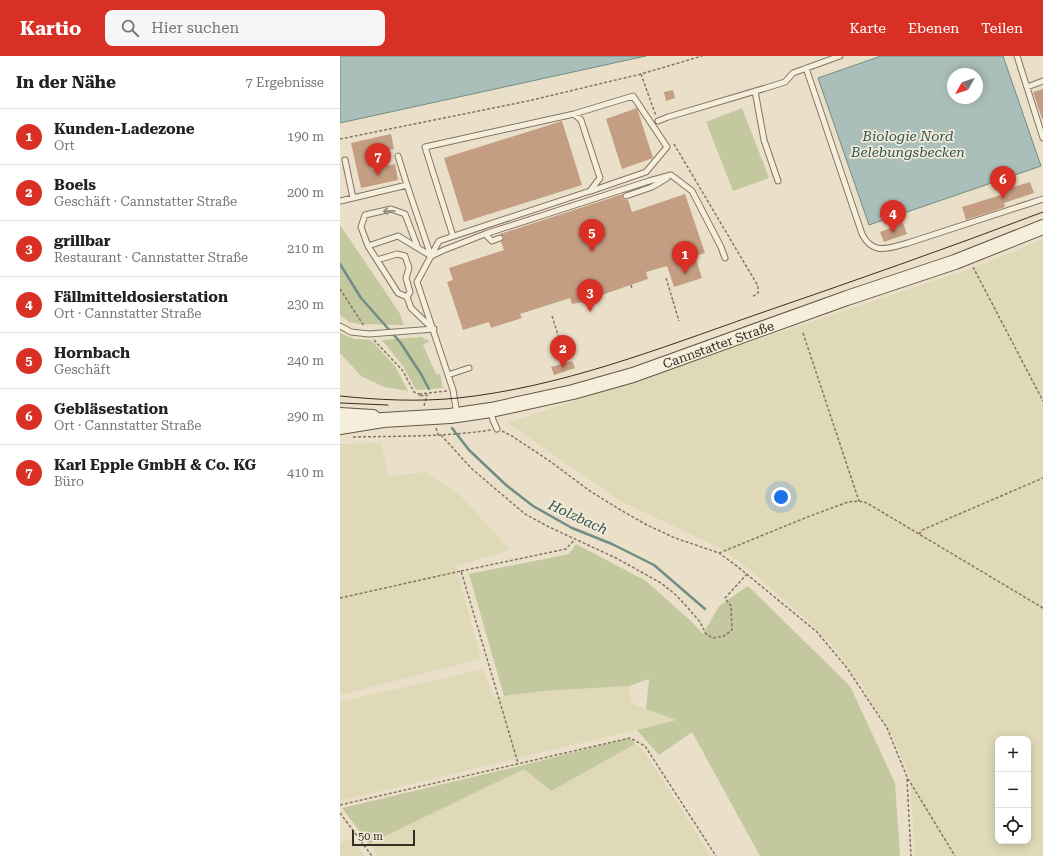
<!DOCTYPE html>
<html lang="de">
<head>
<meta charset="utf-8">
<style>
  :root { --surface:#fff; --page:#f6f6f6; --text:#222; --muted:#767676; --line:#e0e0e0; --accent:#d93025 }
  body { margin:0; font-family:"Roboto Serif",serif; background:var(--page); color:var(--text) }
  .controls { position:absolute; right:12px; bottom:12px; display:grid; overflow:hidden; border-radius:8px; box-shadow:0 2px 10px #0003 }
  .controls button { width:36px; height:36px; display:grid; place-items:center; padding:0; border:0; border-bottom:1px solid var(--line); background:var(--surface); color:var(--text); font:20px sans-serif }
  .compass { position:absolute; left:607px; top:12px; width:36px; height:36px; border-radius:50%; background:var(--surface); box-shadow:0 2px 10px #0003; rotate:230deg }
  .scale { position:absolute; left:12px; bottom:10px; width:63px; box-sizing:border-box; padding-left:4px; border:2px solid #372c22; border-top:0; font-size:11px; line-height:14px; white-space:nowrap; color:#372c22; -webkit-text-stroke:3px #f3ebd8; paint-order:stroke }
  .you { position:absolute; left:441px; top:441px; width:14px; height:14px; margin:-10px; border:3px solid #fff; border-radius:50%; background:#1a73e8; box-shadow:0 0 0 6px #1a73e833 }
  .badge { display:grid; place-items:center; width:26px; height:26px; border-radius:50%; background:var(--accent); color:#fff; font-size:13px; font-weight:700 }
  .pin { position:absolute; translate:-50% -33px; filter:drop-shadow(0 1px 2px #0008) }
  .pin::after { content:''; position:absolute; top:21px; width:14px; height:12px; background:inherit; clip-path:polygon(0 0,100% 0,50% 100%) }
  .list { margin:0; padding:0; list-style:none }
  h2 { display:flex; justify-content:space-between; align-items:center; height:52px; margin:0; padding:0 16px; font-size:17px }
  h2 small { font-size:13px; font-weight:400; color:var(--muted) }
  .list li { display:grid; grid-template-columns:26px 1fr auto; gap:12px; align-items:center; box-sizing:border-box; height:56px; padding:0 16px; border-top:1px solid var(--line) }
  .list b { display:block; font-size:15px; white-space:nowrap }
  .list p { margin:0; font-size:13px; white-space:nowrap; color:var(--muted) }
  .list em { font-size:13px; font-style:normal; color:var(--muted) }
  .icon { flex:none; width:22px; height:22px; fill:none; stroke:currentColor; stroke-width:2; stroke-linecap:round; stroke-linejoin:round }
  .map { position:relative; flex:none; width:703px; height:800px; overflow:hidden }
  header { display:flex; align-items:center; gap:24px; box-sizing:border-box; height:56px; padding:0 20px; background:var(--accent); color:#fff }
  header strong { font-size:19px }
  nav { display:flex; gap:22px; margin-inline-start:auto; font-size:14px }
  .search { width:280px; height:36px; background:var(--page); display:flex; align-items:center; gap:10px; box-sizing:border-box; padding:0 14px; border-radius:8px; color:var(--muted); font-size:15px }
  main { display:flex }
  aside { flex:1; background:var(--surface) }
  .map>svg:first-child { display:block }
  .farmland { fill:#dfd9b8; fill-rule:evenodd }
  .green { fill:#c3c89e }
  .water { fill:#aabfb9; stroke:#718d86; fill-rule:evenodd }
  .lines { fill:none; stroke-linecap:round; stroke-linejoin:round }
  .stream { stroke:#718d86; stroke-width:2.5 }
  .building { fill:#c49e83 }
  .lane-casing { stroke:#857460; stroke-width:7 }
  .secondary-casing { stroke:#675543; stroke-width:16 }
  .path { stroke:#857460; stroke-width:1.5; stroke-dasharray:3 2; stroke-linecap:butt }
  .lane { stroke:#f6eedc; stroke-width:5 }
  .secondary { stroke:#f6eedc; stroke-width:14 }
  .tram { stroke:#372c22; stroke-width:1 }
  .oneway { stroke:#968d7f }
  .labels { text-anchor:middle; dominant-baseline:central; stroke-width:3.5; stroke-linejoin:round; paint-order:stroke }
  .street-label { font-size:13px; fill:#372c22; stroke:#f3ebd8 }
  .water-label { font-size:14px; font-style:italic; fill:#335553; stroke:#f3ebd8 }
</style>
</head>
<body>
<header>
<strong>Kartio</strong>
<div class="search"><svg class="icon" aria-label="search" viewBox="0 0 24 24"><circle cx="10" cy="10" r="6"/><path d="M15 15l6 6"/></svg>Hier suchen</div>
<nav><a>Karte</a><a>Ebenen</a><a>Teilen</a></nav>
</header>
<main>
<aside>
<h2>In der Nähe<small>7 Ergebnisse</small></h2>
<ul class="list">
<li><span class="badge">1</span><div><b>Kunden-Ladezone</b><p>Ort</p></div><em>190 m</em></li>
<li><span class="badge">2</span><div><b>Boels</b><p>Geschäft · Cannstatter Straße</p></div><em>200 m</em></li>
<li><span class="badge">3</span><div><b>grillbar</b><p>Restaurant · Cannstatter Straße</p></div><em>210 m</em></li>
<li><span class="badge">4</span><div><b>Fällmitteldosierstation</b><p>Ort · Cannstatter Straße</p></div><em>230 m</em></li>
<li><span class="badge">5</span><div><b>Hornbach</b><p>Geschäft</p></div><em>240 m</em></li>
<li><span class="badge">6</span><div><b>Gebläsestation</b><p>Ort · Cannstatter Straße</p></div><em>290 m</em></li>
<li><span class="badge">7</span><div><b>Karl Epple GmbH &amp; Co. KG</b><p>Büro</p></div><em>410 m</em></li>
</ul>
</aside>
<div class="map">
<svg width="703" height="800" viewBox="0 0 703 800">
  <rect width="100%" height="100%" fill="#eae0c9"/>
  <!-- farmland -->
  <path class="farmland" d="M 703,183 L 703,800 L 575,800 L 570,721 L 553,681 L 521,628 L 492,589 L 465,562 L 404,509 L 378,491 L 280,445 L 168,367 L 636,211 ZM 658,683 L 688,683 L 688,785 L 658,785 Z
    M 41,387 L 49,420 L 86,416 L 121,440 L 170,494 L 116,510 L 141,603 L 0,639 L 0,388 Z
    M 143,613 L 154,642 L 203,635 L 289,630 L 292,648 L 337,664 L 0,745 L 0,646 Z
    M 295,688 L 304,695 L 371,800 L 38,800 L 29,788 L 184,713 L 211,734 Z
    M 11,782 L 25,800 L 0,800 L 0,788 Z"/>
  <!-- green -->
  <path class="green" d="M 402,52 L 429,122 L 393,135 L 366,66 Z
    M 0,169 L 59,256 L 64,269 L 19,268 L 9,266 L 0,259 Z
    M 0,277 L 14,283 L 31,284 L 55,310 L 68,335 L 44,331 L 21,320 L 0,297 Z
    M 81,281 L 90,285 L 83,289 L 96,318 L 100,318 L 103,332 L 76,334 L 63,310 L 42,284 Z
    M 236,488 L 306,525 L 351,565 L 363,578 L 379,550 L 408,530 L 510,630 L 555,727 L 560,800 L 420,800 L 352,676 L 319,699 L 297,674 L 336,664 L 306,653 L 309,623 L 289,630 L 203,635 L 164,640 L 129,518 L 229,498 Z
    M 290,682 L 295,688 L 211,735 L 184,713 L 29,788 L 2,752 L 180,710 Z"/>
  <!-- water -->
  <path class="water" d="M 0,0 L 306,0 L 0,67 Z
    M 541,0 L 663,0 L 701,110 L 529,169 L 478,22 ZM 613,18 L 637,18 L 637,42 L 613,42 Z"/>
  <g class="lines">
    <!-- stream -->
    <path class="stream" d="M 0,208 L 21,242 L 60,286 L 81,318 L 89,333
      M 112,372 L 129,394 L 166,429 L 193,450 L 232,472 L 272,488 L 314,509 L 365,553"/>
  </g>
  <!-- building -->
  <path class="building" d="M 703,33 L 703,63 L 702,63 L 693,36 Z
    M 333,34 L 335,42 L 326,45 L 324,36 Z
    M 297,52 L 313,102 L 282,113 L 266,63 Z
    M 222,65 L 242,129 L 124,166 L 104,102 Z
    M 51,78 L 54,93 L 28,98 L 31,113 L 55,108 L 58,124 L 21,132 L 11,87 Z
    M 690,126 L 694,137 L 664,147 L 665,151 L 626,164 L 622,151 L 661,139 L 660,135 Z
    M 283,138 L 282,142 L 285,144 L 288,144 L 292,156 L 345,138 L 365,197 L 355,200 L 362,222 L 334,231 L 327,210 L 306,216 L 308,223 L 238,247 L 232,248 L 230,242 L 180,258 L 182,262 L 151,272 L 149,266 L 123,274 L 107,226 L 113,224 L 109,212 L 164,194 L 161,186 L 163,184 L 164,181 L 160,178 Z
    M 563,167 L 567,178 L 544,186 L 540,176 Z
    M 232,305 L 235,312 L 214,319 L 211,311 Z"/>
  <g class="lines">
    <defs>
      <path id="lane" d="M 677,0 L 703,82
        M 466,12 L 522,178 C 533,200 549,192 568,187 L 703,143
        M 687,31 L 703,25
        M 415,35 L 424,84 L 438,125
        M 234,58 L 293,40 L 327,91 L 306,116 L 251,135
        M 318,65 L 328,61 L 429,31 L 445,26 L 453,17 L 500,0
        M 58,100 L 67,129
        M 5,104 L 13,142 L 67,129 L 91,200 L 104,194 L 145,178 L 309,125 L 331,119 L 352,135 L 381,191 L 385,202
        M 286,140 L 312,131 L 327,122
        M 0,145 L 13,142
        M 145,178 L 152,185 L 160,182
        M 113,180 L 85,91 L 234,58 L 241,64 L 260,122 L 250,135 L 99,185 L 77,226 L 113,334 L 117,358
        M 28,190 L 37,204
        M 78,192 L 65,158 L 51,153 L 25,159 L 21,171 L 28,190 L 58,180 L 91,200
        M 67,241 L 58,237 L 37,204 L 57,198 L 65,200 L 69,212 L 66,222 L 70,236 L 67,241 L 71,252 L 93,273
        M 0,270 L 11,276 L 29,278 L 94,273
        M 108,319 L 129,312
        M 151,355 L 153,364 L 157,373"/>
      <g id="secondary">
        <path d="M 0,359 L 33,361"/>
        <path id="s1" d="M 0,371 L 43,364 L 110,360 L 151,354 L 233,336 L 293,319 L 507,242 L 615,206 L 703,171"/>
      </g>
    </defs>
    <!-- lane casing -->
    <use href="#lane" class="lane-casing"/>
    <!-- secondary casing -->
    <use href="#secondary" class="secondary-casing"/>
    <!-- path -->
    <path class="path" d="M 301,18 L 316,60
      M 0,83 L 188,45 L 301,18 L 362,0
      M 334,88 L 418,230 L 418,237 L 412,241
      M 633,211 L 703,345
      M 326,222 L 333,245
      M 291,229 L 292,233
      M 0,233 L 24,270
      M 256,241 L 257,245
      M 333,245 L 339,265
      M 212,260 L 219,282
      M 463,277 L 519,445
      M 219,283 L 225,303
      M 34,284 L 63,315 L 74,336 L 79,338 L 79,340 L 87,339 L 84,350
      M 79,338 L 107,335
      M 96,372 L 98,379
      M 162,375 L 172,380 L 211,406 L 250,435 L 279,453 L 307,469 L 335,482 L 379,497 L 398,511 L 477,576 L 507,612 L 547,672 L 567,721 L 615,800
      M 101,379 L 131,412 L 152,430 L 185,458 L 209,471 L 276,502 L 321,527 L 336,539 L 348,552 L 360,566 L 366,578 L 373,582 L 384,580 L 392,574 L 391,550 L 385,542 L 407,518
      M 13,381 C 59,380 105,381 151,374
      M 579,478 L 582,474 L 703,422
      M 379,497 L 470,460 L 508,446 L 519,445 L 527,447 L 703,552
      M 121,515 L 226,493 L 235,483
      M 0,542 L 121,515 L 178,707
      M 567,723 L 571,800
      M 0,749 L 290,682 L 305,690 L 376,800
      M 0,757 L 32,800"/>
    <!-- lane -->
    <use href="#lane" class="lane"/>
    <!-- secondary -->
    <use href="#secondary" class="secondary"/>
    <!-- tram -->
    <path class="tram" d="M 0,340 C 39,344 78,346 118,342 C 221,331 318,293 415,259 C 511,226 608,192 703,156
      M 0,347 L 48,349"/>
  </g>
  <!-- one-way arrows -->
  <defs><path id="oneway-shaft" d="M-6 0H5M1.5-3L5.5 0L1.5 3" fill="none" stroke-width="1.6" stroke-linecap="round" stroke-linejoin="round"/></defs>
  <use class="oneway" href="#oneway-shaft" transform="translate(49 155) rotate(179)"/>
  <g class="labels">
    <!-- street labels -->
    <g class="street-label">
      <text stroke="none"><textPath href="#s1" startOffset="389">Cannstatter Straße</textPath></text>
    </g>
    <!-- water labels -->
    <g class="water-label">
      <text x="568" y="80">Biologie Nord<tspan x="568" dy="16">Belebungsbecken</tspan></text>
      <text transform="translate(238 461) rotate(25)">Holzbach</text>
    </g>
  </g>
</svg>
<div class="controls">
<button>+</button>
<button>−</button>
<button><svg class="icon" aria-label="locate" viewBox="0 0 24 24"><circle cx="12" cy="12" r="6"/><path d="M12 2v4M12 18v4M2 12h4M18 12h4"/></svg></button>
</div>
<svg class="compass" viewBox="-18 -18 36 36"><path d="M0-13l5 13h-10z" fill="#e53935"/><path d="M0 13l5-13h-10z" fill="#767676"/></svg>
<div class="scale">50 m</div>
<div class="you"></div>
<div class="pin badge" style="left:345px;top:218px">1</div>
<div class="pin badge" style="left:223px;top:312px">2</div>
<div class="pin badge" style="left:250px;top:256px">3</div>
<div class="pin badge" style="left:553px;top:177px">4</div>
<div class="pin badge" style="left:252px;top:196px">5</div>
<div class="pin badge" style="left:663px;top:143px">6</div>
<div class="pin badge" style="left:38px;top:120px">7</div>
</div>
</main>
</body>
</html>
